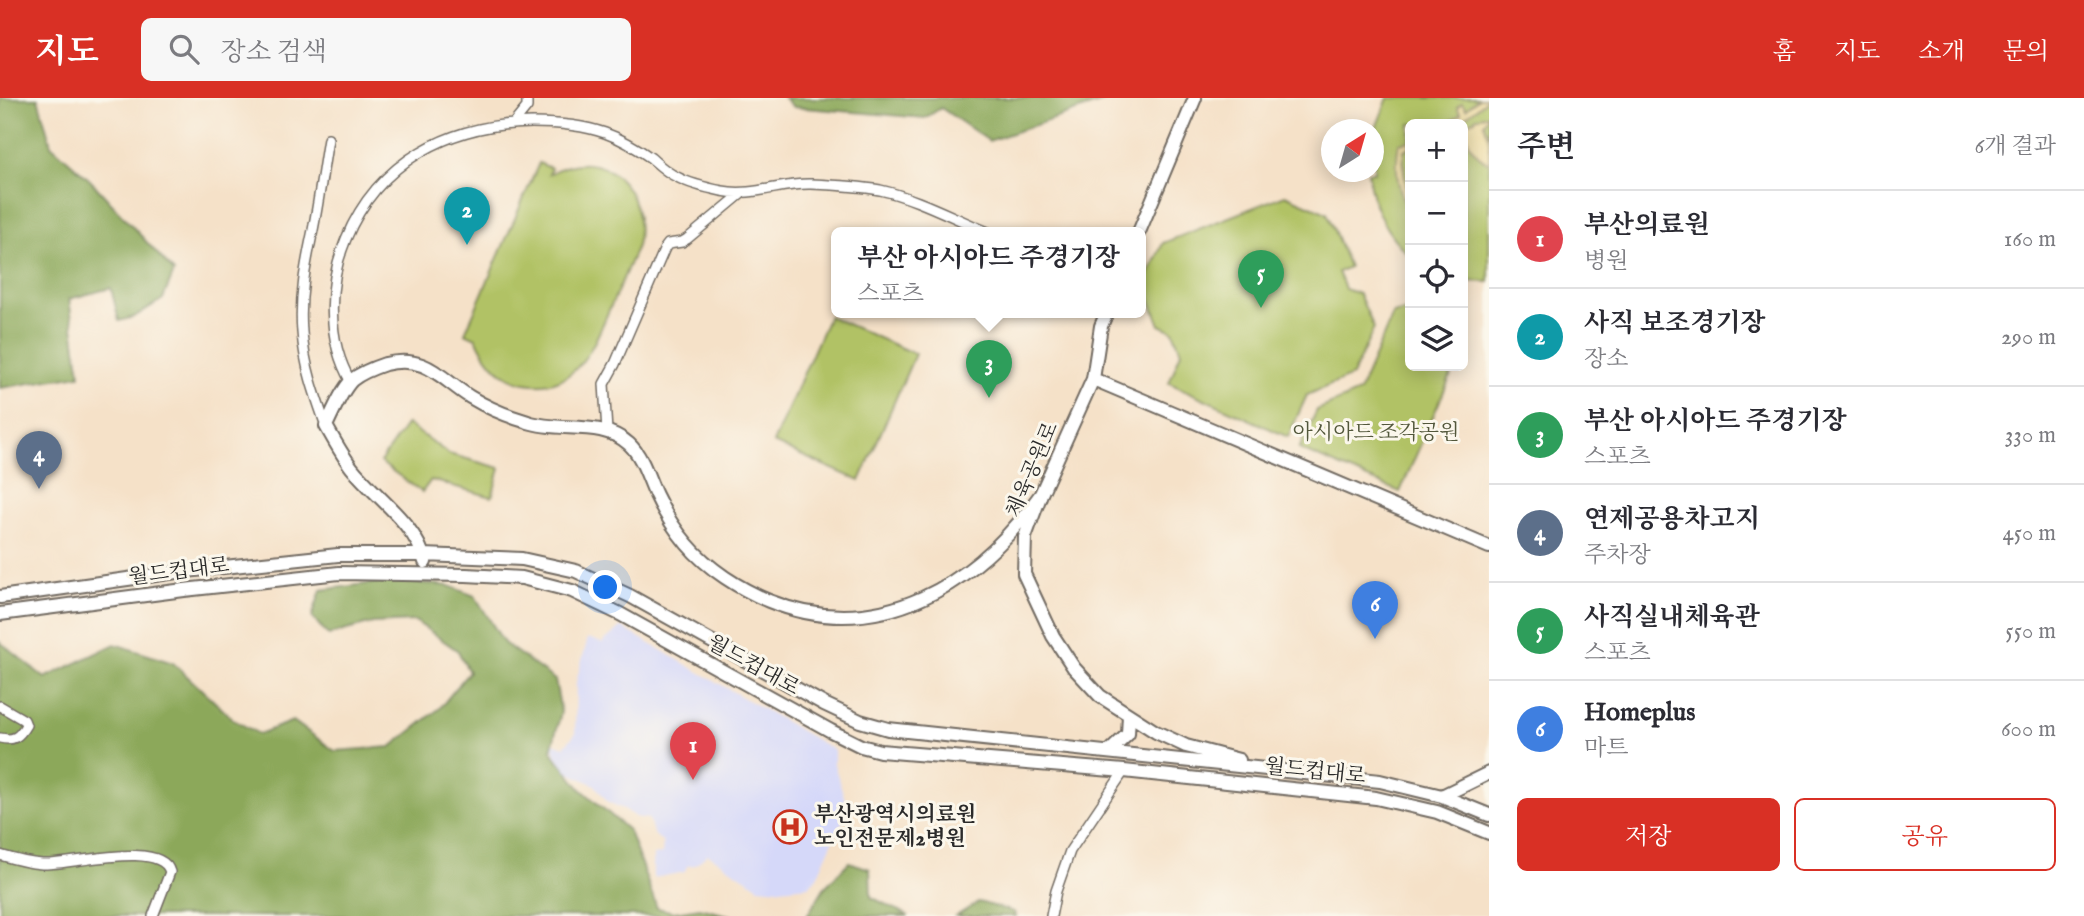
<!DOCTYPE html>
<html lang="ko">
<head>
<meta charset="utf-8">
<style>
  :root { --surface:#fff; --page:#f7f7f7; --text:#2b2b33; --muted:#7c7c81; --line:#e1e1e2; --accent:#d93025 }
  body { margin:0; font-family:"IM FELL English","Noto Serif KR",serif; background:var(--page); color:var(--text) }
  .controls { position:absolute; right:21px; top:21px; display:grid; overflow:hidden; border-radius:10px; box-shadow:0 4px 18px #0003 }
  .controls button { width:63px; height:63px; display:grid; place-items:center; padding:0; border:0; border-bottom:2px solid var(--line); background:var(--surface); color:var(--text); font:35px sans-serif }
  .compass { position:absolute; left:1321px; top:21px; width:63px; height:63px; border-radius:50%; background:var(--surface); box-shadow:0 4px 18px #0003; rotate:37deg }
  .you { position:absolute; left:606px; top:490px; width:24px; height:24px; margin:-18px; border:5px solid #fff; border-radius:50%; background:#1a73e8; box-shadow:0 0 0 10px #1a73e833 }
  .badge { display:grid; place-items:center; width:46px; height:46px; border-radius:50%; background:var(--accent); color:#fff; font-size:23px; font-weight:700 }
  .pin { position:absolute; translate:-50% -58px; filter:drop-shadow(0 2px 4px #0008) }
  .pin::after { content:''; position:absolute; top:37px; width:24px; height:21px; background:inherit; clip-path:polygon(0 0,100% 0,50% 100%) }
  .popup { position:absolute; left:831px; top:129px; width:315px; height:91px; box-sizing:border-box; display:grid; place-content:center; border-radius:10px; background:var(--surface); filter:drop-shadow(0 2px 5px #0005); font-size:23px; white-space:nowrap; color:var(--muted) }
  .popup b { font-size:26px; color:var(--text) }
  .popup::after { content:''; position:absolute; left:50%; top:100%; margin-left:-14px; border:14px solid transparent; border-top-color:var(--surface) }
  .list { margin:0; padding:0; list-style:none }
  h2 { display:flex; justify-content:space-between; align-items:center; height:91px; margin:0; padding:0 28px; font-size:30px }
  h2 small { font-size:23px; font-weight:400; color:var(--muted) }
  .list li { display:grid; grid-template-columns:46px 1fr auto; gap:21px; align-items:center; box-sizing:border-box; height:98px; padding:0 28px; border-top:2px solid var(--line) }
  .list b { display:block; font-size:26px; white-space:nowrap }
  .list p { margin:0; font-size:23px; white-space:nowrap; color:var(--muted) }
  .list em { font-size:23px; font-style:normal; color:var(--muted) }
  .actions { display:flex; gap:14px; padding:21px 28px }
  .actions a { flex:1; padding:16px 0; border:2px solid var(--accent); border-radius:10px; text-align:center; font-size:24px; color:var(--accent) }
  .actions .main { background:var(--accent); color:#fff }
  .icon { flex:none; width:38px; height:38px; fill:none; stroke:currentColor; stroke-width:2; stroke-linecap:round; stroke-linejoin:round }
  .map { position:relative; flex:none; width:1489px; height:818px; overflow:hidden }
  header { display:flex; align-items:center; gap:42px; box-sizing:border-box; height:98px; padding:0 35px; background:var(--accent); color:#fff }
  header strong { font-size:33px }
  nav { display:flex; gap:38px; margin-inline-start:auto; font-size:24px }
  .search { width:490px; height:63px; background:var(--page); display:flex; align-items:center; gap:18px; box-sizing:border-box; padding:0 24px; border-radius:10px; color:var(--muted); font-size:26px }
  main { display:flex }
  aside { flex:1; background:var(--surface) }
  .map>svg:first-child { display:block }
  .built { fill:#d5d8f9 }
  .green { fill:#b1c265; stroke:#6e7648; stroke-width:2 }
  .forest { fill:#8ca85a; stroke:#5c6a42; stroke-width:2 }
  .sand { fill:#eeda9e; stroke:#8c8264; stroke-width:2 }
  .lines { fill:none; stroke-linecap:round; stroke-linejoin:round }
  .street-casing { stroke:#726b62; stroke-width:12 }
  .secondary-casing { stroke:#726b62; stroke-width:16 }
  .street { stroke:#fff; stroke-width:9 }
  .secondary { stroke:#fff; stroke-width:12 }
  .labels { text-anchor:middle; dominant-baseline:central; stroke-width:6; stroke-linejoin:round; paint-order:stroke }
  .park-label { font-size:21px; fill:#53583c; stroke:#fbf7ec }
  .street-label { font-size:21px; fill:#2b2b2b; stroke:#fbf7ec }
  .poi-label { font-size:21px; font-weight:bold; fill:#2b2b2b; stroke:#fbf7ec; text-anchor:start }
</style>
</head>
<body>
<header>
<strong>지도</strong>
<div class="search"><svg class="icon" aria-label="search" viewBox="0 0 24 24"><circle cx="10" cy="10" r="6"/><path d="M15 15l6 6"/></svg>장소 검색</div>
<nav><a>홈</a><a>지도</a><a>소개</a><a>문의</a></nav>
</header>
<main>
<div class="map">
<svg width="1489" height="818" viewBox="0 0 1489 818">
  <rect width="100%" height="100%" fill="#fbf7ec"/>
  <filter id="ink" filterUnits="userSpaceOnUse"><feTurbulence type="fractalNoise" baseFrequency=".0143" numOctaves="2"/><feDisplacementMap in="SourceGraphic" scale="14" xChannelSelector="R" yChannelSelector="G"/><feConvolveMatrix kernelMatrix="1 2 1 2 8 2 1 2 1" color-interpolation-filters="sRGB"/></filter>
  <filter id="wash" filterUnits="userSpaceOnUse"><feTurbulence type="fractalNoise" baseFrequency=".00686" numOctaves="4" result="noise"/><feDisplacementMap in="SourceGraphic" scale="28" xChannelSelector="R" yChannelSelector="G"/><feGaussianBlur stdDeviation="1.57" result="paint"/><feColorMatrix in="noise" values="0 0 0 0 0 0 0 0 0 0 0 0 0 0 0 0 0 1.4 0 .05"/><feComposite in="paint" operator="in"/></filter>
  <g filter="url(#wash)">
    <rect width="100%" height="100%" fill="#f5e1c8"/>
    <!-- built -->
    <path class="built" d="M 621,529 L 834,652 L 834,666 L 849,715 L 839,729 L 817,779 L 809,788 L 780,791 L 759,789 L 708,756 L 695,767 L 687,768 L 685,774 L 653,780 L 653,757 L 662,756 L 663,745 L 653,735 L 649,721 L 635,719 L 626,712 L 608,704 L 595,687 L 568,674 L 554,654 L 553,645 L 564,649 L 575,636 L 576,584 L 588,540 L 602,545 Z"/>
    <!-- green -->
    <path class="green" d="M 1388,0 L 1489,0 L 1489,184 L 1463,183 L 1463,26 L 1410,26 L 1410,158 C 1386,136 1371,107 1368,74 L 1374,74 L 1374,35 Z
      M 539,65 L 551,70 L 549,76 C 604,44 648,92 637,148 C 628,169 619,191 609,212 C 593,249 576,295 525,285 C 501,281 486,262 476,240 L 465,235 Z
      M 1285,97 L 1327,115 L 1349,169 L 1338,174 L 1345,191 L 1359,196 L 1374,230 L 1352,278 L 1307,297 L 1288,339 L 1169,285 L 1181,254 L 1173,233 L 1160,227 L 1144,186 L 1163,145 Z
      M 1408,212 L 1410,213 L 1410,268 L 1455,268 L 1400,394 L 1299,351 L 1317,312 L 1359,294 L 1393,216 Z
      M 829,218 L 915,256 L 860,383 L 773,345 Z
      M 407,326 L 449,356 L 500,370 L 492,399 L 431,382 L 422,394 L 380,364 Z"/>
    <!-- forest -->
    <path class="forest" d="M 0,0 L 38,0 L 51,47 L 90,82 L 174,174 L 163,201 L 134,219 L 119,223 L 111,190 L 69,201 L 80,277 L 0,290 Z
      M 784,0 L 1114,0 L 989,43 L 941,10 L 925,20 L 793,9 Z
      M 395,482 L 449,488 L 475,498 L 504,545 L 555,582 L 561,614 L 551,653 L 581,691 L 629,733 L 657,810 L 674,814 L 700,810 L 732,818 L 0,818 L 0,544 L 45,580 L 115,546 L 173,565 L 234,622 L 259,636 L 293,623 L 335,653 L 391,649 L 440,610 L 469,574 L 458,553 L 415,523 L 373,525 L 328,537 L 312,519 L 321,492 Z
      M 849,764 L 870,771 L 871,799 L 909,818 L 807,818 L 824,790 Z
      M 979,804 L 1014,814 L 1016,818 L 956,818 Z"/>
    <!-- sand -->
    <path class="sand" d="M 1479,0 L 1489,0 L 1457,26 L 1447,26 L 1461,16 L 1457,9 L 1462,5 L 1466,11 Z
      M 1489,16 L 1484,25 L 1489,41 L 1489,65 C 1474,57 1464,43 1465,25 L 1475,22 L 1475,20 Z
      M 1410,43 L 1410,49 L 1404,52 C 1401,78 1410,93 1410,116 C 1397,93 1394,70 1399,45 Z"/>
  </g>
  <g filter="url(#ink)">
    <g class="lines">
      <defs>
        <path id="street" d="M 514,25 L 527,9 L 527,0
          M 351,284 C 326,242 328,184 346,141 C 378,63 450,26 532,25 C 556,25 582,27 605,35 C 622,41 637,50 651,60 C 659,67 667,75 677,79 C 690,86 707,90 722,93 C 753,99 781,85 811,86 C 834,87 857,88 880,92 C 917,100 953,120 988,134
          M 326,328 C 315,297 304,266 302,234 C 299,199 306,165 313,132 C 319,102 323,71 328,41
          M 607,333 L 604,286 L 615,266 L 665,150 L 668,146 L 682,144 L 687,141 L 741,96
          M 0,608 L 24,622 L 26,627 C 19,639 14,643 0,640
          M 0,757 C 13,761 28,765 42,766 C 68,768 161,741 170,774 L 153,818
          M 1051,818 L 1056,793 L 1070,753 L 1124,673"/>
        <path id="secondary" d="M 1139,134 L 1195,0
          M 1107,214 L 1101,228 L 1093,281 L 1041,396 L 1025,439 L 1024,476 L 1053,538 L 1074,570 L 1100,598 L 1156,634 L 1186,648 L 1239,662
          M 1093,281 L 1489,449
          M 425,464 C 416,425 376,400 352,370 C 342,357 334,342 326,328 C 333,314 341,293 352,282 C 362,274 373,270 385,266 C 426,256 440,280 470,299 C 488,310 507,318 528,324 C 561,335 601,321 629,346 C 643,359 648,380 656,397 C 664,414 675,432 687,446 C 708,471 740,491 769,503 C 880,548 978,485 1041,396
          M 0,499 L 177,474 L 338,457 L 424,457 L 522,461 L 576,473 L 630,498 L 824,606 L 860,623 L 888,631 L 1380,683 L 1442,698 L 1489,717
          M 0,516 L 184,492 L 339,475 L 466,477 L 522,480 L 572,493 L 620,516 L 831,633 L 861,648 L 880,653 L 1124,673 L 1376,700 L 1437,714 L 1489,735
          M 1110,653 L 1128,636 L 1129,617
          M 1442,698 L 1489,675"/>
      </defs>
      <!-- street casing -->
      <use href="#street" class="street-casing"/>
      <!-- secondary casing -->
      <use href="#secondary" class="secondary-casing"/>
      <!-- street -->
      <use href="#street" class="street"/>
      <!-- secondary -->
      <use href="#secondary" class="secondary"/>
    </g>
  </g>
  <!-- icons -->
  <defs>
    <symbol id="hospital-ring" viewBox="-11 -11 22 22"><circle r="9.5" fill="#fbf7ec" stroke="#c8321e" stroke-width="1.5"/><path d="M-5-5h3v3.5h4V-5h3V5h-3V1.5h-4V5h-3Z" fill="#c8321e"/></symbol>
  </defs>
  <g fill-rule="evenodd">
    <use href="#hospital-ring" x="771" y="710" width="38" height="38"/>
  </g>
  <g class="labels">
    <!-- park labels -->
    <g class="park-label">
      <text x="1376" y="335">아시아드 조각공원</text>
    </g>
    <!-- street labels -->
    <g class="street-label">
      <text transform="translate(1033 372) rotate(-67)">체육공원로</text>
      <text transform="translate(179 474) rotate(-7)">월드컵대로</text>
      <text transform="translate(753 568) rotate(29)">월드컵대로</text>
      <text transform="translate(1315 674) rotate(6)">월드컵대로</text>
    </g>
    <!-- poi labels -->
    <g class="poi-label">
      <text x="814" y="717">부산광역시의료원<tspan x="814" dy="24">노인전문제2병원</tspan></text>
    </g>
  </g>
</svg>
<div class="controls">
<button>+</button>
<button>−</button>
<button><svg class="icon" aria-label="locate" viewBox="0 0 24 24"><circle cx="12" cy="12" r="6"/><path d="M12 2v4M12 18v4M2 12h4M18 12h4"/></svg></button>
<button><svg class="icon" aria-label="layers" viewBox="0 0 24 24"><path d="M12 4l9 5-9 5-9-5zM3 14l9 5 9-5"/></svg></button>
</div>
<svg class="compass" viewBox="-18 -18 36 36"><path d="M0-13l5 13h-10z" fill="#e53935"/><path d="M0 13l5-13h-10z" fill="#7c7c81"/></svg>
<div class="you"></div>
<div class="pin badge" style="left:693px;top:682px;background:#e0444e">1</div>
<div class="pin badge" style="left:467px;top:147px;background:#0f9aa8">2</div>
<div class="pin badge" style="left:989px;top:300px;background:#2e9e5b">3</div>
<div class="popup"><b>부산 아시아드 주경기장</b>스포츠</div>
<div class="pin badge" style="left:39px;top:391px;background:#5c6f8a">4</div>
<div class="pin badge" style="left:1261px;top:210px;background:#2e9e5b">5</div>
<div class="pin badge" style="left:1375px;top:541px;background:#3f7fe0">6</div>
</div>
<aside>
<h2>주변<small>6개 결과</small></h2>
<ul class="list">
<li><span class="badge" style="background:#e0444e">1</span><div><b>부산의료원</b><p>병원</p></div><em>160 m</em></li>
<li><span class="badge" style="background:#0f9aa8">2</span><div><b>사직 보조경기장</b><p>장소</p></div><em>290 m</em></li>
<li><span class="badge" style="background:#2e9e5b">3</span><div><b>부산 아시아드 주경기장</b><p>스포츠</p></div><em>330 m</em></li>
<li><span class="badge" style="background:#5c6f8a">4</span><div><b>연제공용차고지</b><p>주차장</p></div><em>450 m</em></li>
<li><span class="badge" style="background:#2e9e5b">5</span><div><b>사직실내체육관</b><p>스포츠</p></div><em>550 m</em></li>
<li><span class="badge" style="background:#3f7fe0">6</span><div><b>Homeplus</b><p>마트</p></div><em>600 m</em></li>
</ul>
<div class="actions"><a class="main">저장</a><a>공유</a></div>
</aside>
</main>
</body>
</html>
